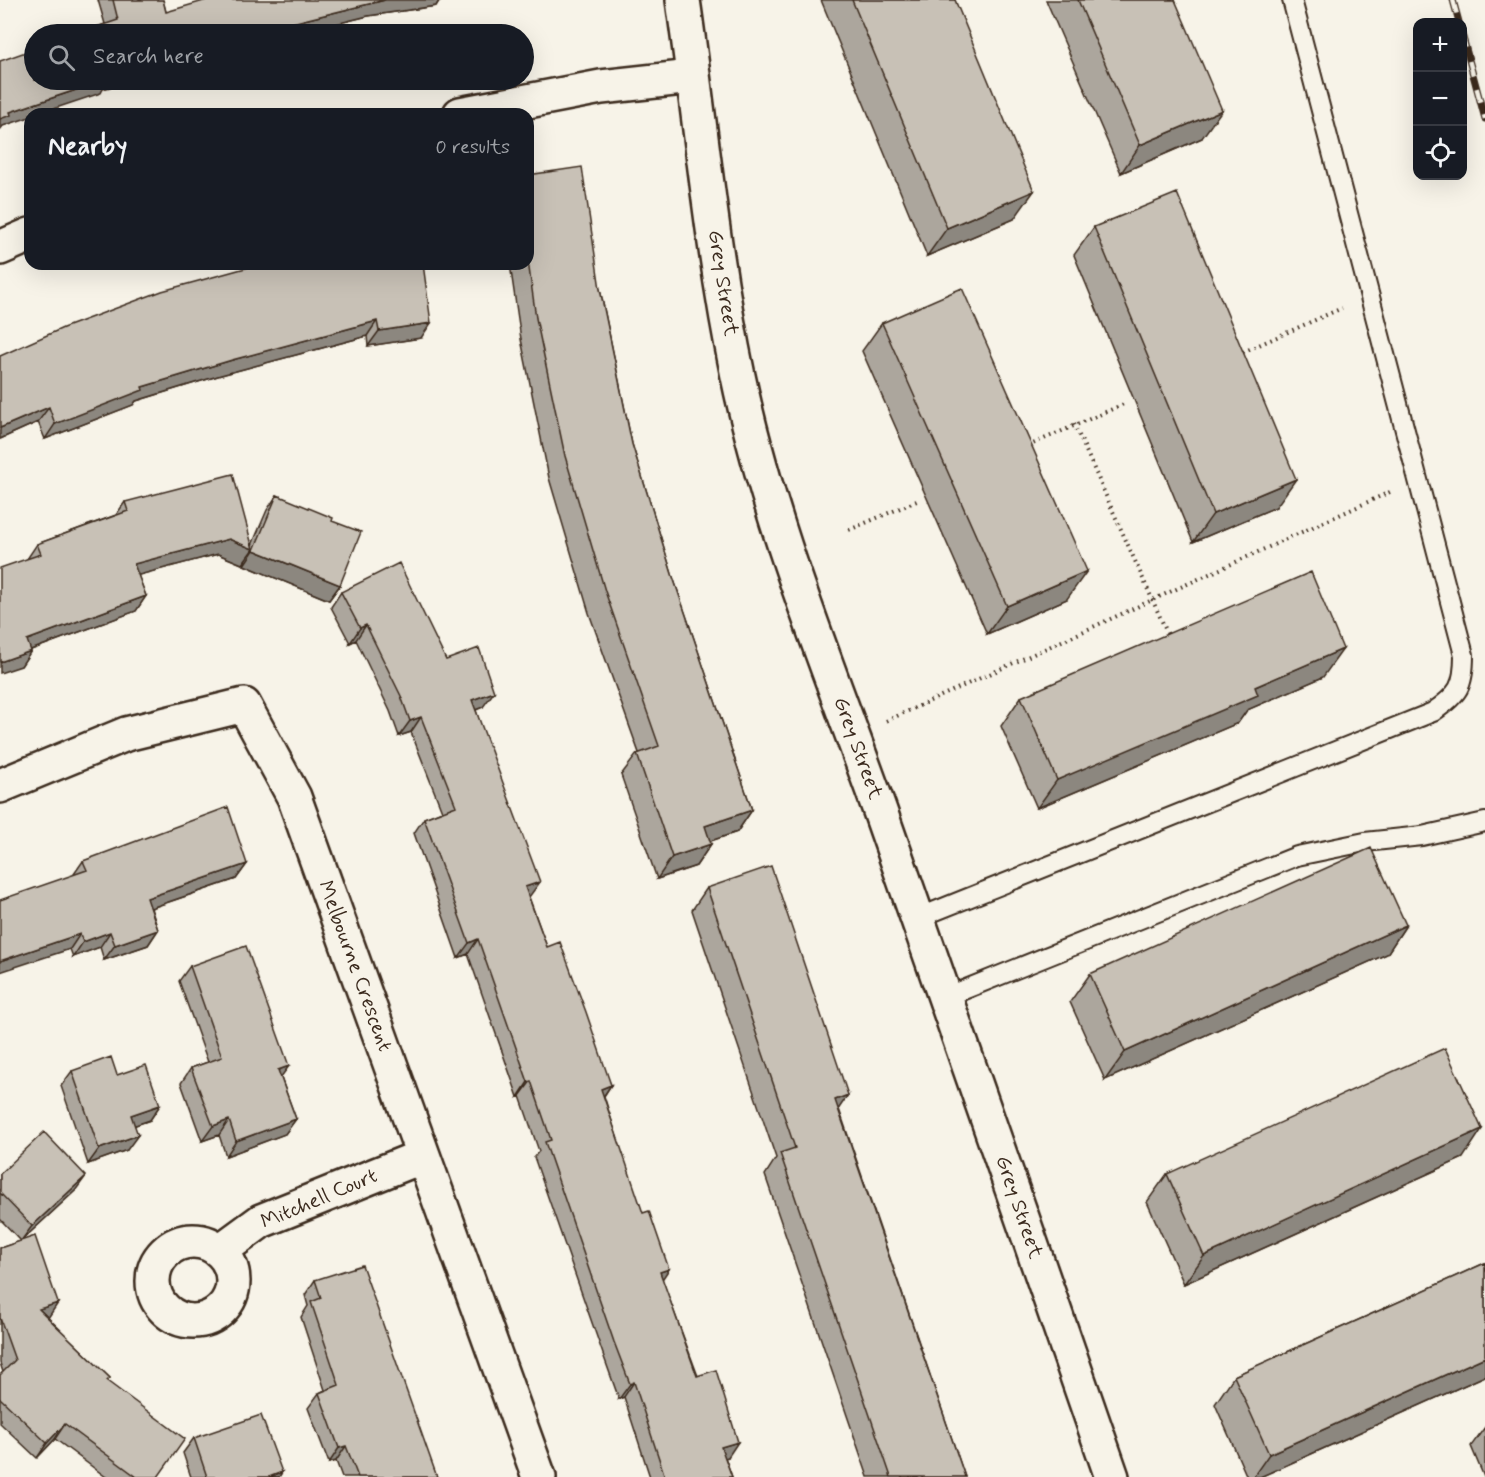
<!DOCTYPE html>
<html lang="en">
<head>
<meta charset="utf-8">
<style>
  :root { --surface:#171b24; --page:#20242c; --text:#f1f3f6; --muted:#9ea1a6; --line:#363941 }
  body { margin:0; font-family:Mynerve,sans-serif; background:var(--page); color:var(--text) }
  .controls { position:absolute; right:18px; top:18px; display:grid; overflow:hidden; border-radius:12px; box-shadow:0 6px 24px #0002 }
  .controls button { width:54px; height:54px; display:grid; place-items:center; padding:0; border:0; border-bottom:2px solid var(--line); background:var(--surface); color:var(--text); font:30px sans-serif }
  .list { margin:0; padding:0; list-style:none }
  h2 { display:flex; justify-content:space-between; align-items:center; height:78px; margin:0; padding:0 24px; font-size:26px }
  h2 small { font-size:20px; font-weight:400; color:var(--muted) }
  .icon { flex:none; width:33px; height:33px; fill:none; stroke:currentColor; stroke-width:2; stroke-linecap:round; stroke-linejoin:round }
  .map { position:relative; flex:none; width:1485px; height:1477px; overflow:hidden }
  .search { position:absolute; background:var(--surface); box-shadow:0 6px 24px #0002; left:24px; top:24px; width:510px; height:66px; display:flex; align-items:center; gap:15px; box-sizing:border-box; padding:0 21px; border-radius:33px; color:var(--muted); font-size:22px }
  .panel { position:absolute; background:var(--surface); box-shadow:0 6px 24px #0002; left:24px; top:108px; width:510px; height:162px; border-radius:18px }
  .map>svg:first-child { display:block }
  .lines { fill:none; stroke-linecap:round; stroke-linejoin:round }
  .lane-casing { stroke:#3b2a1e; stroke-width:22 }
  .street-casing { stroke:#3b2a1e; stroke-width:38 }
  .secondary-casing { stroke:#3b2a1e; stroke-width:38 }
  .path { stroke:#3b2a1e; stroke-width:4; stroke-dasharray:1.5 4.5; stroke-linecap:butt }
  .lane { stroke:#f7f3e8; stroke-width:18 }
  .street { stroke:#f7f3e8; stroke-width:33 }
  .secondary { stroke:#f7f3e8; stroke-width:33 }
  .rail-casing { stroke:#3b2a1e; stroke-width:7 }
  .rail { stroke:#f7f3e8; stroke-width:4.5; stroke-dasharray:14; stroke-linecap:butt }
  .wall { fill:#aca69d; stroke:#3b2a1e; stroke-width:1.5 }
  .shaded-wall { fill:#8c877f; stroke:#3b2a1e; stroke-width:1.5 }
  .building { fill:#c8c1b6; stroke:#3b2a1e; stroke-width:1.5 }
  .labels { text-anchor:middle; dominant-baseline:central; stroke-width:4.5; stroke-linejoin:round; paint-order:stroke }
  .street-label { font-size:21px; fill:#3b2a1e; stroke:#f7f3e8 }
</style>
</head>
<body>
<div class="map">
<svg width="1485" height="1477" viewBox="0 0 1485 1477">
  <rect width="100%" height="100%" fill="#f7f3e8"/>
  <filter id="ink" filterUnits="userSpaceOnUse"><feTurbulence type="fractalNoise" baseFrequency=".0167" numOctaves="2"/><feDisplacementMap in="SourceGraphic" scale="12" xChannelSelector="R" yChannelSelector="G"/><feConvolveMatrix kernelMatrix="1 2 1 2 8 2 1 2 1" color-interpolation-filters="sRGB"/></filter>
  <g filter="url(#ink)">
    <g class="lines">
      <defs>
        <path id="lane" d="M 918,918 L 1433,712 C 1459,694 1464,686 1464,655 L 1292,0
          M 946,997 L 1297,856 L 1365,842 L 1422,836 L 1485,822"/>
        <path id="street" d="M 460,114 L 601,87 L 692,77
          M 0,248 L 30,235
          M 0,786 L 126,734 L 244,705 L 294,797 L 539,1477
          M153 1281a40 40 0 1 1 80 0a40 40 0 1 1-80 0Z
          M 220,1251 L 261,1221 L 423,1156"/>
        <path id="secondary" d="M 683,0 C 701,125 712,252 738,376 C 769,525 829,668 880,811 C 958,1032 1035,1255 1112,1477"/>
      </defs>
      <!-- lane casing -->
      <use href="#lane" class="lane-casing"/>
      <!-- street casing -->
      <use href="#street" class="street-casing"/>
      <!-- secondary casing -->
      <use href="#secondary" class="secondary-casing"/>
      <!-- path -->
      <path class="path" d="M 1243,352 L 1342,308
        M 1074,424 L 1169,637
        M 1028,446 L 1126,403
        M 849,530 L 919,500
        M 886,721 L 1392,491"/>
      <!-- lane -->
      <use href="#lane" class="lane"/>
      <!-- street -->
      <use href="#street" class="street"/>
      <!-- secondary -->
      <use href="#secondary" class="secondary"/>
      <defs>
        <path id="rail" d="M 1453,0 L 1459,22
          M 1462,34 L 1485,119"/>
      </defs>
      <!-- rail casing -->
      <use href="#rail" class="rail-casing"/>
      <!-- rail -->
      <use href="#rail" class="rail"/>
    </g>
    <!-- wall -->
    <path class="wall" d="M 98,0 L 163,0 L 166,12 L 439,1 L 436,6 L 368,16 L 295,34 L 76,34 L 105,24 Z
      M 821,0 L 955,0 L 1014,219 L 927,256 Z
      M 1046,0 L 1175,0 L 1202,138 L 1121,173 Z
      M 1094,227 L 1276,507 L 1193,542 L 1074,255 Z
      M 260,264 L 421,338 L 368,346 L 367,336 L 221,375 L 136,401 L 133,405 L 45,439 L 38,422 L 0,439 Z
      M 510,264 L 528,264 L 600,289 L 632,444 L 672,574 L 752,810 L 737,832 L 710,841 L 711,844 L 696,866 L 657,879 L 621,775 L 637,754 L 639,753 L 589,613 L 549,478 L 521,339 Z
      M 882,323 L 1067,599 L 987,634 L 862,351 Z
      M 277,495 L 332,521 L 340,585 L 329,600 L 244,565 L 246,558 L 242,564 L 218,554 L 138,575 L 146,596 L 136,611 L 31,650 L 21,666 L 27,559 L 37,544 L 116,515 L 125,502 L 252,545 L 267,510 Z
      M 341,592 L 446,660 L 483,707 L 476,710 L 529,897 L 547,947 L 611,1085 L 604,1096 L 662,1279 L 728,1457 L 725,1457 L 732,1477 L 650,1477 L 624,1397 L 619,1399 L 604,1357 L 534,1157 L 539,1151 L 520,1096 L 518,1097 L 468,954 L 458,958 L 414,833 L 424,818 L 442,811 L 411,732 L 399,736 L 390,711 L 356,640 L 350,643 L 331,607 Z
      M 1323,677 L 1247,710 L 1238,723 L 1037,808 L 1001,726 L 1021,697 Z
      M 83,861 L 247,864 L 236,879 L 151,908 L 158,930 L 148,945 L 104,960 L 100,947 L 73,957 L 70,949 L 74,874 Z
      M 707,888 L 839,1109 L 965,1477 L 868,1477 L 765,1175 L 776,1158 L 692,910 Z
      M 1406,925 L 1387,954 L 1105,1080 L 1070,1002 L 1090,974 Z
      M 190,966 L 281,1078 L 296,1119 L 285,1134 L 226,1156 L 219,1135 L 202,1141 L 181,1083 L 191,1068 L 208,1062 L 179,981 Z
      M 72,1071 L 117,1075 L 160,1105 L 150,1120 L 135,1125 L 127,1150 L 88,1164 L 61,1086 Z
      M 1463,1158 L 1184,1284 L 1147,1202 L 1167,1174 Z
      M 0,1174 L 75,1191 L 22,1240 L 48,1318 L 110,1378 L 107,1381 L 158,1477 L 106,1477 L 55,1439 L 37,1458 L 0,1423 L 0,1375 L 3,1372 L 0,1363 L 0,1248 L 21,1241 L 0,1219 Z
      M 1485,1263 L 1485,1376 L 1260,1477 L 1247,1477 L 1215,1404 L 1234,1376 Z
      M 315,1280 L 437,1477 L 342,1477 L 336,1461 L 329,1463 L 308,1408 L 319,1393 L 325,1390 L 301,1317 L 308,1306 L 305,1295 Z
      M 1485,1427 L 1485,1477 L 1484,1477 L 1471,1446 Z
      M 194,1438 L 282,1472 L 279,1477 L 191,1477 L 183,1453 Z"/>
    <!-- shaded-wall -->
    <path class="shaded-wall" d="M 385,0 L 443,0 L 439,1 L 436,6 L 368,16 L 295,34 L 247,34 Z
      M 106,80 L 136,80 L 103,89 L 101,93 L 38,114 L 30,114 L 30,117 L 3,126 L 0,130 L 0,119 L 10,112 Z
      M 1222,110 L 1202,138 L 1121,173 L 1140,145 Z
      M 1034,191 L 1014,219 L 927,256 L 947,228 Z
      M 377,321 L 367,336 L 221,375 L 136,401 L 133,405 L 45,439 L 55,424 L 142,387 L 232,360 Z
      M 431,323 L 421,338 L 368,346 L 379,331 Z
      M 49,407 L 38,422 L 0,439 L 0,428 Z
      M 1296,479 L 1276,507 L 1193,542 L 1213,514 Z
      M 229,539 L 253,549 L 242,564 L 218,554 L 124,579 L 134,564 Z
      M 254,550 L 340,585 L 329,600 L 244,565 Z
      M 1087,571 L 1067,599 L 987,634 L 1007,606 Z
      M 146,596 L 136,611 L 17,655 L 27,640 Z
      M 366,625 L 356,640 L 350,643 L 360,628 Z
      M 1343,649 L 1323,677 L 1247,710 L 1238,723 L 1037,808 L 1057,780 L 1255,687 Z
      M 31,651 L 21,666 L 0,673 L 0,662 Z
      M 494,692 L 483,707 L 462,715 L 472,700 Z
      M 421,717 L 411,732 L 399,736 L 410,721 Z
      M 752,810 L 737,832 L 690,848 L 705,826 Z
      M 711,844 L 696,866 L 657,879 L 672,857 Z
      M 247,864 L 236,879 L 136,913 L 147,898 Z
      M 540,882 L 529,897 L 525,887 Z
      M 1406,925 L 1387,954 L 1105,1080 L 1125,1052 Z
      M 158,930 L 148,945 L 104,960 L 115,945 Z
      M 110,932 L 100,947 L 73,957 L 83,942 Z
      M 80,934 L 70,949 L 0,972 L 0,961 Z
      M 478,939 L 468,954 L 458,958 L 469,943 Z
      M 289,1066 L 278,1081 L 278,1070 Z
      M 531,1081 L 520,1096 L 518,1097 L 528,1082 Z
      M 611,1085 L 601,1100 L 601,1089 Z
      M 848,1095 L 833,1117 L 835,1100 Z
      M 160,1105 L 150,1120 L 121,1130 L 131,1115 Z
      M 296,1119 L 285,1134 L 226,1156 L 236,1141 Z
      M 229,1120 L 219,1135 L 202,1141 L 213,1126 Z
      M 1482,1129 L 1463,1158 L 1184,1284 L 1204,1256 Z
      M 138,1135 L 127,1150 L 88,1164 L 99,1149 Z
      M 86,1176 L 75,1191 L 21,1241 L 32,1226 Z
      M 669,1269 L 659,1284 L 660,1272 Z
      M 58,1303 L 48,1318 L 39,1309 Z
      M 1485,1357 L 1485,1376 L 1260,1477 L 1253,1477 L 1269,1454 Z
      M 634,1382 L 624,1397 L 619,1399 L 630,1384 Z
      M 65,1424 L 55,1439 L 37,1458 L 47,1443 Z
      M 738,1442 L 728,1457 L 711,1462 L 721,1447 Z
      M 346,1446 L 336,1461 L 329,1463 L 339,1448 Z
      M 282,1472 L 279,1477 L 269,1477 Z"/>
    <!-- building -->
    <path class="building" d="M 113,0 L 163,0 L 166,12 L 207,0 L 385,0 L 247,34 L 76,34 L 118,20 Z
      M 852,0 L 955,0 L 1034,191 L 947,228 Z
      M 1078,0 L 1175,0 L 1222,110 L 1140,145 Z
      M 34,49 L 34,80 L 106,80 L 10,112 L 11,115 L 0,119 L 0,61 Z
      M 582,167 L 600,289 L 632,444 L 672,574 L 752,810 L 705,826 L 711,844 L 672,857 L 637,754 L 659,746 L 605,591 L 565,456 L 536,318 L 528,261 L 528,175 Z
      M 1177,193 L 1296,479 L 1213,514 L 1094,227 Z
      M 260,264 L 423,264 L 431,323 L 379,331 L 377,321 L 232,360 L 142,387 L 143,390 L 55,424 L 49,407 L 0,428 L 0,356 L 63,328 L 162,291 Z
      M 962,288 L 1087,571 L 1007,606 L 882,323 Z
      M 233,474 L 253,549 L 229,539 L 134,564 L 146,596 L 27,640 L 31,651 L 0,662 L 0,568 L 41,554 L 37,544 L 128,511 L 125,502 Z
      M 277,495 L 333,518 L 332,521 L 361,532 L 340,585 L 254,550 Z
      M 399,563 L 446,660 L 479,648 L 494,692 L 472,700 L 540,882 L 525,887 L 547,947 L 560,942 L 586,1012 L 611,1085 L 601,1089 L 643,1213 L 649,1211 L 669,1269 L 660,1272 L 697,1376 L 716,1370 L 738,1442 L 721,1447 L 732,1477 L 665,1477 L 634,1382 L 630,1384 L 614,1342 L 545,1142 L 551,1140 L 531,1081 L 528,1082 L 478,939 L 469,943 L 424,818 L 456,806 L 421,717 L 410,721 L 401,696 L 366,625 L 360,628 L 341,592 Z
      M 1311,572 L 1343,649 L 1255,687 L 1258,695 L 1057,780 L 1021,697 Z
      M 228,807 L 247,864 L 147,898 L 158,930 L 115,945 L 110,932 L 83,942 L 80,934 L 0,961 L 0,900 L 87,870 L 83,861 Z
      M 1371,848 L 1406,925 L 1125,1052 L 1090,974 Z
      M 771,866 L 848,1095 L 835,1100 L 965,1477 L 891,1477 L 780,1153 L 795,1148 L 707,888 Z
      M 246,946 L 289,1066 L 278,1070 L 296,1119 L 236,1141 L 229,1120 L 213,1126 L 191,1068 L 222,1057 L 190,966 Z
      M 1445,1048 L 1482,1129 L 1204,1256 L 1167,1174 Z
      M 111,1057 L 117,1075 L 146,1065 L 160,1105 L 131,1115 L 138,1135 L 99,1149 L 72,1071 Z
      M 44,1132 L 86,1176 L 32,1226 L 0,1193 L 0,1174 Z
      M 35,1236 L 58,1303 L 39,1309 L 110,1378 L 107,1381 L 185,1439 L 158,1477 L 137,1477 L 65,1424 L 47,1443 L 0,1398 L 0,1375 L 15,1360 L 0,1318 L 0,1248 Z
      M 1485,1263 L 1485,1357 L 1269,1454 L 1234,1376 Z
      M 362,1265 L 437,1477 L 358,1477 L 346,1446 L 339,1448 L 319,1393 L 339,1385 L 311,1302 L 321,1298 L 315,1280 Z
      M 261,1415 L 282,1472 L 269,1477 L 207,1477 L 194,1438 Z"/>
  </g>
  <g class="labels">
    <!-- street labels -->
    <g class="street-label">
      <text transform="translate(723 283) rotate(81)">Grey Street</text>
      <text transform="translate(858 748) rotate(70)">Grey Street</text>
      <text transform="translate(355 966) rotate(70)">Melbourne Crescent</text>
      <text transform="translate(319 1199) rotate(-23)">Mitchell Court</text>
      <text transform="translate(1019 1207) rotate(71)">Grey Street</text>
    </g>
  </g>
</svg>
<div class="controls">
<button>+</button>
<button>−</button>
<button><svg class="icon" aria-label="locate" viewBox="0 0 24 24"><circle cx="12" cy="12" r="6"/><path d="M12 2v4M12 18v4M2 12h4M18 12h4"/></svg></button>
</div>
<div class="search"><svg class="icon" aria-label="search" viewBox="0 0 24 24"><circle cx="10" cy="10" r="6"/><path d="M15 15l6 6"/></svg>Search here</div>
<section class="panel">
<h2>Nearby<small>0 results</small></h2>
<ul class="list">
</ul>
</section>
</div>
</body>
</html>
